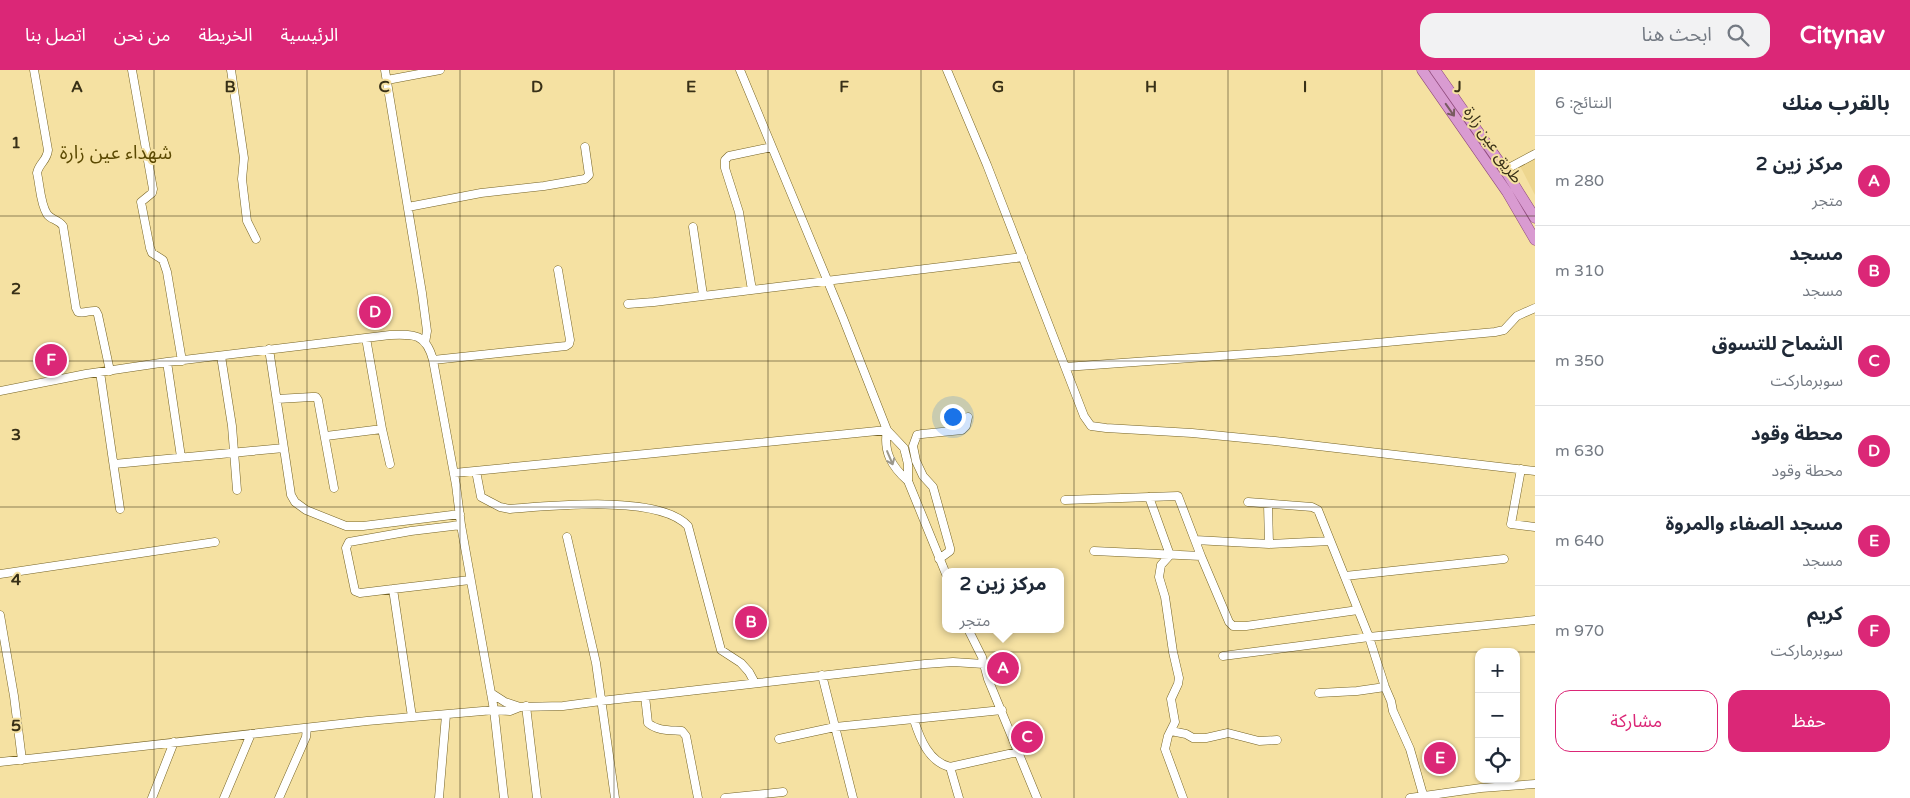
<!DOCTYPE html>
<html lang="ar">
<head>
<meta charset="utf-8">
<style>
  :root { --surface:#fff; --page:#f2f2f3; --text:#1f2937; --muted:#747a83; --line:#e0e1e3; --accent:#db2777 }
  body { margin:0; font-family:"Varela Round","Noto Sans Arabic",sans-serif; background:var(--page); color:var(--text); direction:rtl }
  .controls { position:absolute; right:15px; bottom:15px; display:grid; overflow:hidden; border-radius:10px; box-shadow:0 1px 4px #0004 }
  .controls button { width:45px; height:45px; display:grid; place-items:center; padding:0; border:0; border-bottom:1px solid var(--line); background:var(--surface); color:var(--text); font:25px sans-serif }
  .you { position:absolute; left:952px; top:346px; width:18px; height:18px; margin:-12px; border:4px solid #fff; border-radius:50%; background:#1a73e8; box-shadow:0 0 0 8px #1a73e833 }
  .badge { display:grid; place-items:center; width:32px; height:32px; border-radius:50%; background:var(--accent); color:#fff; font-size:16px; font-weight:700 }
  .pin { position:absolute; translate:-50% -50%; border:2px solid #fff; box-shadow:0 1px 5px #0006 }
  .popup { position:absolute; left:942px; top:498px; width:122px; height:65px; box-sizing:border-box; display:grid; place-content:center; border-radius:10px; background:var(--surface); filter:drop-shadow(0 1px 4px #0005); font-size:16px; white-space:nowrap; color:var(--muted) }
  .popup b { font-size:19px; color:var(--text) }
  .popup::after { content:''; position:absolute; left:50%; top:100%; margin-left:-10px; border:10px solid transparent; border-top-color:var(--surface) }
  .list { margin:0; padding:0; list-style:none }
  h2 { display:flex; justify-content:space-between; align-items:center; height:65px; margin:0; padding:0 20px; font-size:21px }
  h2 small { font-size:16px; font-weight:400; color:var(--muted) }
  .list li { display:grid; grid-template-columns:32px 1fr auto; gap:15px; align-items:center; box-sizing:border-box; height:90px; padding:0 20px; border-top:1px solid var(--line) }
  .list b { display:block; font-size:19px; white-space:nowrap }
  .list p { margin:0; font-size:16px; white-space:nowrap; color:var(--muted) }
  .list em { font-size:16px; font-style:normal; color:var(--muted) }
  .actions { display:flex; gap:10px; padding:15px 20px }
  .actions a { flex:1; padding:11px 0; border:1px solid var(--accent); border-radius:15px; text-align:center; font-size:18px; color:var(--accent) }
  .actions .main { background:var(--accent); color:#fff }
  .icon { flex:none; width:28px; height:28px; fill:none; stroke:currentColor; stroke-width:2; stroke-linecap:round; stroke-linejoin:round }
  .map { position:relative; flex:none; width:1535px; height:728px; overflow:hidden; direction:ltr }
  header { display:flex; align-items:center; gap:30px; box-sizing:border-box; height:70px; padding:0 25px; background:var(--accent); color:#fff }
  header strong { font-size:24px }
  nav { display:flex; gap:28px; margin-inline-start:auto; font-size:18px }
  .search { width:350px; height:45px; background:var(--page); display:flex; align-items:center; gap:12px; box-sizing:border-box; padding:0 18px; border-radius:15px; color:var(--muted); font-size:19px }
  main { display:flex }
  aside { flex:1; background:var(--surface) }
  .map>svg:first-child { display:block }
  .built { fill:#edd68f }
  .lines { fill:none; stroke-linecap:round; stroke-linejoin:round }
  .minor-casing { stroke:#756325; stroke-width:9 }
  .major-casing { stroke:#904b7c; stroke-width:11 }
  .minor { stroke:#fff; stroke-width:8 }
  .major { stroke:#d99bd1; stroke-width:10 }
  .oneway { stroke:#785b61 }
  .oneway2 { stroke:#9c988b }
  .grid { fill:none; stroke:#383017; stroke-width:1; stroke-opacity:0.55 }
  .labels { text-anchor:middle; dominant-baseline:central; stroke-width:4; stroke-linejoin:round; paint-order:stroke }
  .street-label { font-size:16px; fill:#383017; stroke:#f5e1a2 }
  .quarter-label { font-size:19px; fill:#5b4902; stroke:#f5e1a2 }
  .grid-label { font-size:16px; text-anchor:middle; font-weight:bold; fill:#383017; stroke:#f5e1a2; stroke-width:4; stroke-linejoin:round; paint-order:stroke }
</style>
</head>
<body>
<header>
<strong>Citynav</strong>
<div class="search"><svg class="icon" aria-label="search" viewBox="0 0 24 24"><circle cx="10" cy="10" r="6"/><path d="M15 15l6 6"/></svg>ابحث هنا</div>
<nav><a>الرئيسية</a><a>الخريطة</a><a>من نحن</a><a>اتصل بنا</a></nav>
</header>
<main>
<aside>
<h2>بالقرب منك<small>النتائج: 6</small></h2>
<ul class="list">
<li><span class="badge">A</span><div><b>مركز زين 2</b><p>متجر</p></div><em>280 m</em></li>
<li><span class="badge">B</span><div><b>مسجد</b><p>مسجد</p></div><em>310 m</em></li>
<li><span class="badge">C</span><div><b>الشماح للتسوق</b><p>سوبرماركت</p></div><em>350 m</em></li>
<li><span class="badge">D</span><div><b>محطة وقود</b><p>محطة وقود</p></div><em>630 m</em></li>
<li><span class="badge">E</span><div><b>مسجد الصفاء والمروة</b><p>مسجد</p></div><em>640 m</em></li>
<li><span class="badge">F</span><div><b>كريم</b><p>سوبرماركت</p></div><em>970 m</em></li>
</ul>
<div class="actions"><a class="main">حفظ</a><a>مشاركة</a></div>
</aside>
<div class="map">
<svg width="1535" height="728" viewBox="0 0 1535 728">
  <rect width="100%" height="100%" fill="#f5e1a2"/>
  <!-- built -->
  <path class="built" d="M 1535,86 L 1535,125 L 1519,94 Z"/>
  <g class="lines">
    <defs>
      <path id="minor" d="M 34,0 L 48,80 C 47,91 39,93 37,103 C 40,115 40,133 47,144 C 51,150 58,149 63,156 L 76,238 L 78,242 C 84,244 90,240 96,241 L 98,245 L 110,301
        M 132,0 L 153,119 L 152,123 L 141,132 L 150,178 L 152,183 L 163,190 L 167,202 L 182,291
        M 231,0 L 244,88 L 242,109 L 247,151 L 256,169
        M 385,0 L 422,223 L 427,261 L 425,273
        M 740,0 L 843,248 L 887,360 L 904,378 L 908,394 L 908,411 L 946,504
        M 947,0 L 987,95 L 1084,346 L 1091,356 L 1106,358 L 1192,363 L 1275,371 L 1535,401
        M 387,10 L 440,0
        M 1505,100 L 1535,84
        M 408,137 L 481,123 L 544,116 L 585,109 L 589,105 L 585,77
        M 693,157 L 703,225
        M 752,220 L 739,142 L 725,98 L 725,90 L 729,86 L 772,77
        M 628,234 L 654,232 L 1023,187
        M 366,268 L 382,359 L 390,394
        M 269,279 L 291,425 L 295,432 L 306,440 L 346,456 L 363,456 L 460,444
        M 221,286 L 232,356 L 237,420
        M 433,290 L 566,276 L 569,274 L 570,270 L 558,200
        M 167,292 L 181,387
        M 1065,297 L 1290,281 L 1495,262 L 1504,260 L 1517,246 L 1535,238
        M 100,302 L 120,439
        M 0,321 L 86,304 L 167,292 L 390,265 C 413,264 426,263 433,290 L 456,415 L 461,455 L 494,640 L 504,728
        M 277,329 L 312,327 L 316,327 L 318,330 L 334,418
        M 887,360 C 883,382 892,397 908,411
        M 326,366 L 382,359
        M 114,394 L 284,378
        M 1521,399 L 1511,454 L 1535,457
        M 476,401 L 481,427 L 500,437 L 510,439 C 551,436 659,424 688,456 L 721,580 L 741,593 L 749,602 L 755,613
        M 454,403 L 887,360
        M 1149,427 L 1170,485
        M 1065,430 L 1178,426 L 1201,486
        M 1248,432 L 1312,437 L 1318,440 L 1369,567 L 1385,617 L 1391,631 L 1393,641 L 1410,679 L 1424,728
        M 1268,434 L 1269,474
        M 567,467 L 596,593 L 615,728
        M 1195,470 L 1269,474 L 1330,471
        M 1094,481 L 1201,486 L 1229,552 L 1233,556 L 1246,556 L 1358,540
        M 1170,485 L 1161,495 L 1159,507 L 1165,527 L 1173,582 L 1179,608 L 1178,614 L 1171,629 L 1175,652 L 1168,666 L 1165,679 L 1183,728
        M 939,489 L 950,481 L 950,478 L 933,417 L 923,406 L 916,391 L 913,376 L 917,365 L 922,364 L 962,360 L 966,356 L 968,347
        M 0,504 L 215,472
        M 1345,506 L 1504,489
        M 393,519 L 360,523 L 355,521 L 346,478 L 349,472 L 411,461 L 461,455
        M 0,545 L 14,626 L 22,690
        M 968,559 L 982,587 L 988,609 L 1037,728
        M 1223,586 L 1369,567 L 1535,550
        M 822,605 L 853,728
        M 491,623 L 505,632 L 520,637
        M 1319,623 L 1357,621 L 1385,617
        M 645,626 L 648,653 C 657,661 670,660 682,661 L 686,666 L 698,728
        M 526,636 L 537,728
        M 412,647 L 393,519 L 470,510
        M 914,650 C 920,669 929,692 950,697
        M 1171,661 L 1186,664 L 1193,668 L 1206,668 L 1228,663 L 1259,671 L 1277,670
        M 779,669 L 835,657 L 1002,640
        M 0,692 L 367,651 L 494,640 L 510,641 L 520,637 L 563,636 L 601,631 L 925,594 L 953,592 L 984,594
        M 152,728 L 174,672
        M 224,728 L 251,664
        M 279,728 L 306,667 L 307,658
        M 439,728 L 446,645
        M 725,728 L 783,722
        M 959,728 L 950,697 L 1018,682
        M 1410,728 L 1481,718 L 1535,714"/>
      <path id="major" d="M 1422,0 L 1507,122 L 1535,170
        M 1435,0 L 1505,100 L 1535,148"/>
    </defs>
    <!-- minor casing -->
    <use href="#minor" class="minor-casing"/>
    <!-- major casing -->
    <use href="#major" class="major-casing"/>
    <!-- minor -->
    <use href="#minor" class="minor"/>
    <!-- major -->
    <use href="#major" class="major"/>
  </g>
  <!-- one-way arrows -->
  <defs><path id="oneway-shaft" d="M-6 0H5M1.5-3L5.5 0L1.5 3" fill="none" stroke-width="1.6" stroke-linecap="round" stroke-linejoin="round" transform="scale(1.25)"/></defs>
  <use class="oneway" href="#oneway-shaft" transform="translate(1450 40) rotate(55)"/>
  <use class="oneway2" href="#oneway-shaft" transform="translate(890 388) rotate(67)"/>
  <!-- grid -->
  <path class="grid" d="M 154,0 L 154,728M 307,0 L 307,728M 460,0 L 460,728M 614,0 L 614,728M 768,0 L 768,728M 921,0 L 921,728M 1074,0 L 1074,728M 1228,0 L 1228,728M 1382,0 L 1382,728M 0,146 L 1535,146M 0,291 L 1535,291M 0,437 L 1535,437M 0,582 L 1479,582M 1516,582 L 1535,582"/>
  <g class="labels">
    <!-- street labels -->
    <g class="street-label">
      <text transform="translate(1493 75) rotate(55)">طريق عين زارة</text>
    </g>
    <!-- quarter labels -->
    <g class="quarter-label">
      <text x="116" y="83">شهداء عين زارة</text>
    </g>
  </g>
  <g class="grid-label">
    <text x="77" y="22">A</text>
    <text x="230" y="22">B</text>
    <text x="384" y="22">C</text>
    <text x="537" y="22">D</text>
    <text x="691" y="22">E</text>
    <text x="844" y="22">F</text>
    <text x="998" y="22">G</text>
    <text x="1151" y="22">H</text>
    <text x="1305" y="22">I</text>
    <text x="1458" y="22">J</text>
    <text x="16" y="78">1</text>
    <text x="16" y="224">2</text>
    <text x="16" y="370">3</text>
    <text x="16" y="515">4</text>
    <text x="16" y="661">5</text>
  </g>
</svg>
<div class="controls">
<button>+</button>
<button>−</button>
<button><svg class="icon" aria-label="locate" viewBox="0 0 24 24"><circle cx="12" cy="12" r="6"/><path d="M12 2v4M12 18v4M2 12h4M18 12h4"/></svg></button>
</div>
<div class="you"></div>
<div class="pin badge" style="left:1003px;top:598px">A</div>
<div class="popup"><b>مركز زين 2</b>متجر</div>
<div class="pin badge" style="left:751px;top:552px">B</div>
<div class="pin badge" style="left:1027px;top:667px">C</div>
<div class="pin badge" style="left:375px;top:242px">D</div>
<div class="pin badge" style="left:1440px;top:688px">E</div>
<div class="pin badge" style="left:51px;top:290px">F</div>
</div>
</main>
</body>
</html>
